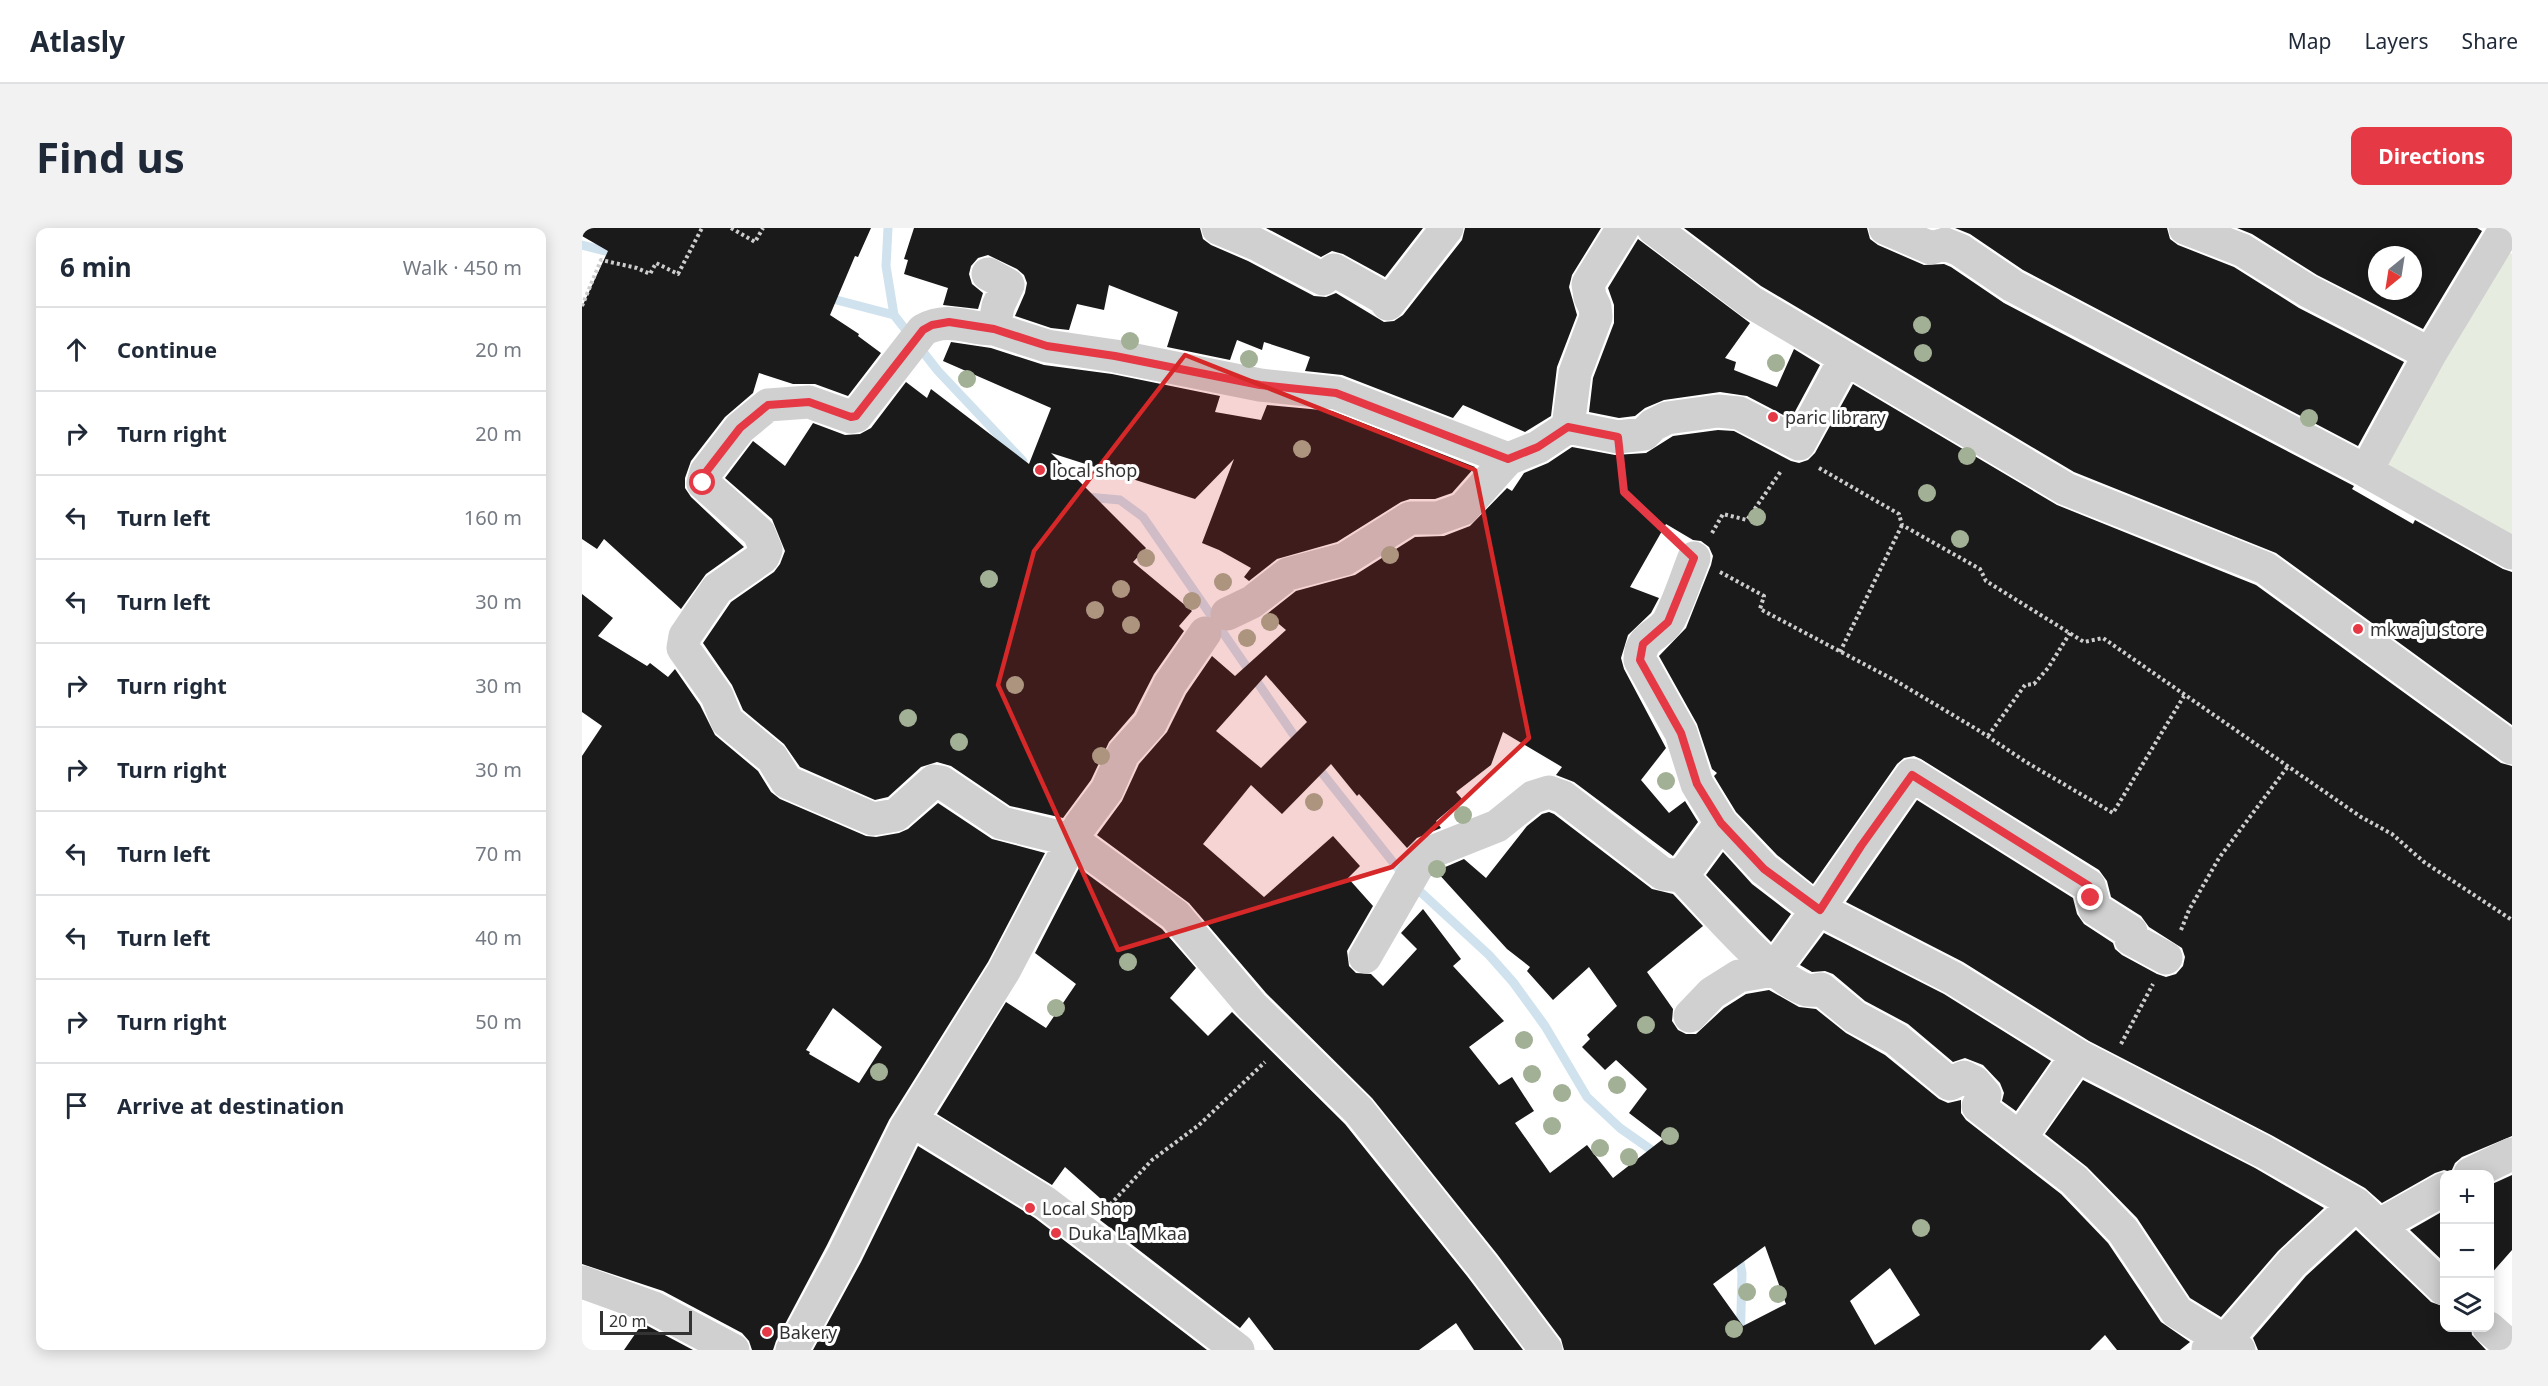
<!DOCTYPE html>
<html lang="en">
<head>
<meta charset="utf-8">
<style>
  :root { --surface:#fff; --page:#f2f2f3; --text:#1f2937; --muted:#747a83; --line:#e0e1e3; --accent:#e63946 }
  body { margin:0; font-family:"Noto Sans",sans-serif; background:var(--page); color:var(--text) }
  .controls { position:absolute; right:18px; bottom:18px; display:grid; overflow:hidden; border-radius:12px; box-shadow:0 3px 15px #0003 }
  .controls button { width:54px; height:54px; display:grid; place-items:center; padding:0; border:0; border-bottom:2px solid var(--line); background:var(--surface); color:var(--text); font:30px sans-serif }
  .compass { position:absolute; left:1786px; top:18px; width:54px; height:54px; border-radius:50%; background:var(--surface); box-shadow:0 3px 15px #0003; rotate:210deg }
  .scale { position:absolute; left:18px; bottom:15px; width:92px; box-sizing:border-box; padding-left:6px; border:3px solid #333; border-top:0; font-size:16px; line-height:21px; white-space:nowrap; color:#333; -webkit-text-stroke:4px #fff; paint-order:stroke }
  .stop { position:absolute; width:18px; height:18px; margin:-14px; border:4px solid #e63946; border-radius:50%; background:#fff }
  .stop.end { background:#e63946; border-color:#fff; box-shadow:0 2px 6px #0008 }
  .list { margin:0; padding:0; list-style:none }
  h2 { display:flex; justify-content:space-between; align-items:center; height:78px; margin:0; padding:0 24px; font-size:26px }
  h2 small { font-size:20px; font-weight:400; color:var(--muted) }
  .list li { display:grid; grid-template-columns:39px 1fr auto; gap:18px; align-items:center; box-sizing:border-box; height:84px; padding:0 24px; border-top:2px solid var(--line) }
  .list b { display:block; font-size:22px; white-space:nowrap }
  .list em { font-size:20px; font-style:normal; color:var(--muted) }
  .icon { flex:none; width:33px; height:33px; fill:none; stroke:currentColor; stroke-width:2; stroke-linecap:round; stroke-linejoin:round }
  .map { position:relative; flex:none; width:1930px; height:1122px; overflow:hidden; border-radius:12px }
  header { display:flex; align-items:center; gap:36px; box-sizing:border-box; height:84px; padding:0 30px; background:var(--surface); border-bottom:2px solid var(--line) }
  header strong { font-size:28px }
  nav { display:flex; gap:33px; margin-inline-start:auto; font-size:21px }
  .intro { display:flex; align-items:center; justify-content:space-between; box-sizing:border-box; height:144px; padding:0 36px }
  h1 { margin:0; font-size:42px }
  .button { padding:15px 27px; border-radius:12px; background:var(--accent); color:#fff; font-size:21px; font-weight:700 }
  main { display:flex; gap:36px; padding:0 36px }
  aside { flex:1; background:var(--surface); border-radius:12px; box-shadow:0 3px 15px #0003 }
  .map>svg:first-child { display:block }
  .green { fill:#e6ecdf }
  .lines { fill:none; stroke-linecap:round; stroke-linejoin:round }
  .stream { stroke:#cfe2ee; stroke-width:9 }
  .building { fill:#1a1a1a; fill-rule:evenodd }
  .path { stroke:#cdcdcd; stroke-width:4; stroke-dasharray:3 3; stroke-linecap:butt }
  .minor { stroke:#d0d0d0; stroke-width:33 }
  .tree { fill:#a2b095 }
  .route { stroke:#e63946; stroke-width:8 }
  .marked { fill:#d62828; fill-opacity:0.2; stroke:#d62828; stroke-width:4.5; stroke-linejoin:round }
  .poi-dot { fill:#e63946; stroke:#fff; stroke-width:2 }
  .labels { text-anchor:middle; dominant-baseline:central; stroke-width:6; stroke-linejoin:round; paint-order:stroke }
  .poi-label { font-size:18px; fill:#333; stroke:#fff; text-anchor:start }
</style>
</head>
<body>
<header>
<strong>Atlasly</strong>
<nav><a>Map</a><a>Layers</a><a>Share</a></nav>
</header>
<div class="intro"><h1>Find us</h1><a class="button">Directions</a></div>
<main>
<aside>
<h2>6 min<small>Walk · 450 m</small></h2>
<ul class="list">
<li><svg class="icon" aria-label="ahead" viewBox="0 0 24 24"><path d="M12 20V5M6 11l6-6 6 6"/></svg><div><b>Continue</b></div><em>20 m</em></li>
<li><svg class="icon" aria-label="right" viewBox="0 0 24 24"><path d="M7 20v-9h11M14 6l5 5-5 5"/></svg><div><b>Turn right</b></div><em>20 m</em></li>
<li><svg class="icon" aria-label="left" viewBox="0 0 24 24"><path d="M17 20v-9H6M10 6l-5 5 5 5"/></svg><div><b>Turn left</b></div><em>160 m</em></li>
<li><svg class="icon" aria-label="left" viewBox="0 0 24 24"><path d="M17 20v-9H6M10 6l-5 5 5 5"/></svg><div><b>Turn left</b></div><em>30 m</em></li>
<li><svg class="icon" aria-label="right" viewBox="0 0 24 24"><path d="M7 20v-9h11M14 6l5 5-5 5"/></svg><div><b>Turn right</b></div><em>30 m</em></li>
<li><svg class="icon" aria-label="right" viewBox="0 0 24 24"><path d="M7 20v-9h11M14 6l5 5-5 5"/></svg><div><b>Turn right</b></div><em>30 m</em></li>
<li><svg class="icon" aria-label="left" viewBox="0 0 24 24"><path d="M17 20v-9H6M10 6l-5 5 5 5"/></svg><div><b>Turn left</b></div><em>70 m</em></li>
<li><svg class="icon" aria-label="left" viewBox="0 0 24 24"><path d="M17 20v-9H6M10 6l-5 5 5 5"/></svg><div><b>Turn left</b></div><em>40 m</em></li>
<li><svg class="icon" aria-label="right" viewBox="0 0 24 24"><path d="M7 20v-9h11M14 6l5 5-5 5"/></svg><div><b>Turn right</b></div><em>50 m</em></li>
<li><svg class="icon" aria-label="arrive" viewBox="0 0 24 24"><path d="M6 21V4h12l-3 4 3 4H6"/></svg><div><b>Arrive at destination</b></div></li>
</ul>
</aside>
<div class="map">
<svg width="1930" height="1122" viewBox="0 0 1930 1122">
  <rect width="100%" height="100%" fill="#fff"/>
  <!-- green -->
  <path class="green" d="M 1922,21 L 1930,26 L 1930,307 L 1801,238 Z"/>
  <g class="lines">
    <!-- stream -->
    <path class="stream" d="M 306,0 L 304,38 L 312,87 L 356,143 L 441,233
      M 0,17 L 35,26
      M 243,69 L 312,87
      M 505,269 L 538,272 L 561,289 L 718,516
      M 733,536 L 822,648
      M 831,657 L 907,727 L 931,754 L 963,798 L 1005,869 L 1038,900 L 1078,928
      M 1156,1024 L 1160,1045 L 1158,1122"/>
  </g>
  <!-- building -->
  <path class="building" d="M 0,0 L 289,0 L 276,29 L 273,28 L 248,87 L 277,106 L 276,108 L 299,125 L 266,168 L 233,156 L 211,156 L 177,145 L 171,165 L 143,189 L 109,233 L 103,250 L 103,260 L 109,269 L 162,319 L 124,346 L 99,381 L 22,311 L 15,321 L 0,311 L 0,79 L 26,23 L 0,8 Z
    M 332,0 L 618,0 L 621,11 L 629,17 L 666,33 L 732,68 L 744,69 L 754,65 L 802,94 L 812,93 L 821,87 L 880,12 L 883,0 L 1019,0 L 990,47 L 987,59 L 995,87 L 975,139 L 969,188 L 943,204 L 881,177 L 871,190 L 760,147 L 723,143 L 728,129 L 682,114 L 680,122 L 655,112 L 648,132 L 585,119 L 596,84 L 527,57 L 522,82 L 495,76 L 487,102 L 469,100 L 433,88 L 443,65 L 445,55 L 442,47 L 435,41 L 406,27 L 396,30 L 389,38 L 387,46 L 390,56 L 401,65 L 396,81 L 361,77 L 366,60 L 322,46 L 326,32 L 322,31 Z
    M 684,0 L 841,0 L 803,49 L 761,26 L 750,23 L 739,29 Z
    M 1102,0 L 1285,0 L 1288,11 L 1296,17 L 1342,37 L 1362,36 L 1369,39 L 1422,75 L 1772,258 L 1770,261 L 1831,296 L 1833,292 L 1921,341 L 1930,344 L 1930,497 L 1694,325 L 1492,244 L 1179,58 Z
    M 1373,0 L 1585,0 L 1588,11 L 1596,17 L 1652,39 L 1717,80 L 1822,134 L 1776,218 L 1441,42 L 1388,6 Z
    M 1655,0 L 1895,0 L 1900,3 L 1841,101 L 1735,47 L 1670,6 ZM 1795,27 L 1831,27 L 1831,63 L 1795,63 Z
    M 1056,11 L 1168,95 L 1143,130 L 1154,134 L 1152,142 L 1195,159 L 1212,121 L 1238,137 L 1209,191 L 1165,168 L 1138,164 L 1082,172 L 1063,180 L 1053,188 L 1037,190 L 1007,184 L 1011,150 L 1032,95 L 1032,77 L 1026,60 Z
    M 369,114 L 409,120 L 462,137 L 530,146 L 638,168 L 633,184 L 679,192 L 685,177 L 750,183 L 893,239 L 870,265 L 853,271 L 828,271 L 819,274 L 755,314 L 695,331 L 667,353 L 662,349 L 669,340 L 637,322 L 620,315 L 652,231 L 613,271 L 469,225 L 564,320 L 551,334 L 610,383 L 597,398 L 602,403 L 572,446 L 552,485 L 527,514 L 509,552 L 481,590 L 428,578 L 369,538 L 355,534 L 339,539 L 306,569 L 293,572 L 218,539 L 202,516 L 161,482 L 150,457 L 121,415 L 149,374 L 192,344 L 198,336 L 203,323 L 190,291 L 143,250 L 171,213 L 203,238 L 231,195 L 263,207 L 278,206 L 289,200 L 324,154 L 345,170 L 349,161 L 447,236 L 469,180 L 361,133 Z
    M 1271,156 L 1475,277 L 1674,357 L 1919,535 L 1930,538 L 1930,908 L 1880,929 L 1873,935 L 1869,944 L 1862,942 L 1853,945 L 1800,975 L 1783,960 L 1691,908 L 1507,813 L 1381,734 L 1264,674 L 1335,572 L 1491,670 L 1495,686 L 1502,696 L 1531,715 L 1533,721 L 1540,727 L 1575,746 L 1584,749 L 1594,746 L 1601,738 L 1603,729 L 1600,720 L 1567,699 L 1559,688 L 1529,669 L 1525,653 L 1517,642 L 1339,531 L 1332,528 L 1322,530 L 1315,536 L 1231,656 L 1195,627 L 1154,584 L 1132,548 L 1135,545 L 1130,541 L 1115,496 L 1077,428 L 1104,400 L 1129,337 L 1131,328 L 1127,319 L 1119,313 L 1111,312 L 1084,296 L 1048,359 L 1077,370 L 1069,385 L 1046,407 L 1039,430 L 1042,441 L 1084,520 L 1059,552 L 1087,585 L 1103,573 L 1116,594 L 1091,628 L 992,554 L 974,547 L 980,539 L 921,504 L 909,537 L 874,564 L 880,571 L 854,593 L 859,600 L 835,610 L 825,620 L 777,566 L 775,568 L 749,536 L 700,586 L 669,557 L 621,616 L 682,669 L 751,608 L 778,638 L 766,650 L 791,678 L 765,723 L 767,738 L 774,745 L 789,746 L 801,758 L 835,721 L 819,705 L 841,681 L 879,731 L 871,738 L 922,793 L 887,819 L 917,857 L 930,849 L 952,883 L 933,895 L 968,945 L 1005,917 L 1031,950 L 1081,911 L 1047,885 L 1065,861 L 1034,832 L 1023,842 L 1000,819 L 1008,811 L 1005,807 L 1035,778 L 1007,739 L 971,772 L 945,743 L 948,739 L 925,721 L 854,643 L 882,631 L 904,650 L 945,598 L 960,586 L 967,584 L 972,586 L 1070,661 L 1091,666 L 1121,698 L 1065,744 L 1091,781 L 1090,793 L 1096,802 L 1104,806 L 1114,806 L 1142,780 L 1164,766 L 1187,762 L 1217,779 L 1234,781 L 1264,805 L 1303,827 L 1357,871 L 1366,875 L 1379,872 L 1379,885 L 1384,892 L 1479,966 L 1526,1015 L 1579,1094 L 1608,1114 L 1598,1122 L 1535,1122 L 1523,1107 L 1508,1122 L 982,1122 L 979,1111 L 915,1026 L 790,870 L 684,765 L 607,675 L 515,607 L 540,573 L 557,536 L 585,504 L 604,466 L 630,428 L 653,448 L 704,402 L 685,386 L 714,363 L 773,347 L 833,309 L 862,308 L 888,298 L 925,260 L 930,263 L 942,245 L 966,235 L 990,219 L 1033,227 L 1064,225 L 1091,208 L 1136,202 L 1152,203 L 1209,233 L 1217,235 L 1226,232 L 1233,225 ZM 684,447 L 725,494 L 679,540 L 634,503 ZM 1183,1018 L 1204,1076 L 1161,1098 L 1131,1056 ZM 1308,1040 L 1338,1087 L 1293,1117 L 1268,1073 Z
    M 0,366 L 31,390 L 16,408 L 65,438 L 68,435 L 86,449 L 93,441 L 118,477 L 133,507 L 176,543 L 189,564 L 198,571 L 284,608 L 294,609 L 317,605 L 326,601 L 356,575 L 410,611 L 463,625 L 406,734 L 307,892 L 245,1017 L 194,1113 L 191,1122 L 170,1122 L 167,1113 L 160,1105 L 81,1063 L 0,1036 L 0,528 L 20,498 L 0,484 ZM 251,780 L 300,819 L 277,855 L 227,826 L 228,824 L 224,822 Z
    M 1141,624 L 1170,656 L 1209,686 L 1189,714 L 1124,647 Z
    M 497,640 L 580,701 L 614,740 L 588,770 L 626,808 L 650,784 L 763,896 L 885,1048 L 941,1122 L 892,1122 L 874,1095 L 837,1122 L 692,1122 L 667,1089 L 658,1100 L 518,992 L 528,979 L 483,939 L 470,957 L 355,886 L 424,774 L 464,800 L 494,756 L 453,725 Z
    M 1242,705 L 1362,766 L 1469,833 L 1434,883 L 1420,873 L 1422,865 L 1418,855 L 1401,837 L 1383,830 L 1371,834 L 1326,796 L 1283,773 L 1251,746 L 1243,743 L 1230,744 L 1218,737 Z
    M 1501,852 L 1673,940 L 1742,980 L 1696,1023 L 1639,1089 L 1608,1070 L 1555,990 L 1505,939 L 1463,906 Z
    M 336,918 L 453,990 L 625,1122 L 231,1122 L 279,1034 Z
    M 1930,947 L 1930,1022 L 1908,1047 L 1908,957 Z
    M 1863,982 L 1863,1035 L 1828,1002 Z
    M 1774,1002 L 1849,1074 L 1863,1079 L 1863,1100 L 1889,1100 L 1890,1107 L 1904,1122 L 1676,1122 L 1671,1110 L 1724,1048 Z
    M 60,1096 L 64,1097 L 111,1122 L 42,1122 Z"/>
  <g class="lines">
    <!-- path -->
    <path class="path" d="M 149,0 L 173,14 L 181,0
      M 0,78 L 19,32 L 55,40 L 68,46 L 74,35 L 96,46 L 120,0
      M 1039,240 L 1042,264 L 1089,308
      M 1237,240 L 1317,286 L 1320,297 L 1398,341 L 1404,353 L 1502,414 L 1521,410 L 1779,589 L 1810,606 L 1842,634 L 1930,692
      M 1130,305 L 1141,286 L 1165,292 L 1199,243
      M 1138,344 L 1182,368 L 1178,381 L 1314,453 L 1396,502 L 1444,534 L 1531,585 L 1602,468
      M 1258,424 L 1320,297
      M 1406,508 L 1443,457 L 1452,456 L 1466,440 L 1488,405
      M 1599,702 L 1607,682 L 1637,630 L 1707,537
      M 1539,816 L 1571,756
      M 524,981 L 570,932 L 617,897 L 683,834"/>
    <!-- minor -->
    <path class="minor" d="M 636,0 L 674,16 L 741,51 L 752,42 L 800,69 L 806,76 L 865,0
      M 1071,0 L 1169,74 L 1484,261 L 1683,340 L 1930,520
      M 1303,0 L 1349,20 L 1363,16 L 1378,22 L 1431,58 L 1784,243 L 1930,325
      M 1603,0 L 1660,22 L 1726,63 L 1848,126
      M 406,46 L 426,57 L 416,78 L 412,101 L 465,118 L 533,128 L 678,157 L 754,165 L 926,231
      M 412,101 C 385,101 367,88 341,102 L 274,188 L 269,189 L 227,174 L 186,177 L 158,200 L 124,244 L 121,255 L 177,305 L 184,322 L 181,329 L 135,361 L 103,408 L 101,420 L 135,468 L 145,493 L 190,530 L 205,554 L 291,591 L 314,587 L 352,553 L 359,554 L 420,595 L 490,612 L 593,687 L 670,778 L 777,883 L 900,1037 L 964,1122
      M 986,199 L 1036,209 L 1062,206 L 1071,197 L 1085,190 L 1136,183 L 1157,185 L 1217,216 L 1263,131
      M 1784,243 L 1848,126 L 1924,0
      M 645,386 L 670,374 L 706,346 L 763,331 L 828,290 L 856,290 L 881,281 L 926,231 L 956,219 L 986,199 L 993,145 L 1014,89 L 1013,79 L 1008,69 L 1006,56 L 1041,0
      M 1139,595 L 1182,641 L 1227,676 L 1371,750 L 1498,829 L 1682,924 L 1774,976
      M 1100,648 L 1139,595 L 1115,556 L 1099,505 L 1058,432 C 1058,407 1077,409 1087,392 C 1097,373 1104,350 1112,330
      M 783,729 L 842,627 L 915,598 L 951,569 L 967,564 L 981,569 L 1081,646 L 1100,648 C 1125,674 1193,754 1225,762 C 1229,763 1234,762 1239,761 L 1273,789 L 1314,811 L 1368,856 L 1382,849 L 1392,854 L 1403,867 L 1396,878 L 1492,952 L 1541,1003 L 1595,1084 L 1657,1122
      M 1108,788 L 1130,765 L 1157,748 L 1191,742 C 1240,679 1283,612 1330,547 L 1507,658 L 1513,681 L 1549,704 L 1549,711 L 1584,730
      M 330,892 L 464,975 L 656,1122
      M 1438,910 L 1495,828
      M 1888,946 L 1930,926
      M 1798,997 L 1862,961
      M 0,1054 L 72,1080 L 151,1122
      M 1907,1100 L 1930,1120
      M 1626,1121 L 1644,1112 L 1710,1035 L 1774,976 L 1862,1061
      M 210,1122 L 262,1026 L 324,900 L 422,743 L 498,598 L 525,562 L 541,526 L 568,496 L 588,456 L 623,405"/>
  </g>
  <!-- trees -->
  <g class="tree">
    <circle cx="1340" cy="97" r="9"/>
    <circle cx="548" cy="113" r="9"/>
    <circle cx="1341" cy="125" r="9"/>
    <circle cx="667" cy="131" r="9"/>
    <circle cx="1194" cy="135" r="9"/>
    <circle cx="385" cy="151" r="9"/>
    <circle cx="1727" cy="190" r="9"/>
    <circle cx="720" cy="221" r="9"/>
    <circle cx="1385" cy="228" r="9"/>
    <circle cx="1345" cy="265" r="9"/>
    <circle cx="1175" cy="289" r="9"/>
    <circle cx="1378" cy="311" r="9"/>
    <circle cx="808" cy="327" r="9"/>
    <circle cx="564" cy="330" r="9"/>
    <circle cx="407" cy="351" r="9"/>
    <circle cx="641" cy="354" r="9"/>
    <circle cx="539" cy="361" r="9"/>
    <circle cx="610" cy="373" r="9"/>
    <circle cx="513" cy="382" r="9"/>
    <circle cx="688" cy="394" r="9"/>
    <circle cx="549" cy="397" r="9"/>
    <circle cx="665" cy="410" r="9"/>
    <circle cx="433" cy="457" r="9"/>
    <circle cx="326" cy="490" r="9"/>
    <circle cx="377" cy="514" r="9"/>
    <circle cx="519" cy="528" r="9"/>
    <circle cx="1084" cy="553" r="9"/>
    <circle cx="732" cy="574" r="9"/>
    <circle cx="881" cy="587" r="9"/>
    <circle cx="855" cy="641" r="9"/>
    <circle cx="546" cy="734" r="9"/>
    <circle cx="474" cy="780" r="9"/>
    <circle cx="1064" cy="797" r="9"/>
    <circle cx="942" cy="812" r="9"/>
    <circle cx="297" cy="844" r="9"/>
    <circle cx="950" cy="846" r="9"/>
    <circle cx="1035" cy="857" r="9"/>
    <circle cx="980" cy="865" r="9"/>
    <circle cx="970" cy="898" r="9"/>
    <circle cx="1088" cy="908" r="9"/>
    <circle cx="1018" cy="920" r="9"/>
    <circle cx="1047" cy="929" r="9"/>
    <circle cx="1339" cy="1000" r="9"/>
    <circle cx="1165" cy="1064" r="9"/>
    <circle cx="1196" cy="1066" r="9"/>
    <circle cx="1152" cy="1101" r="9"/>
  </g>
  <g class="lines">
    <!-- route -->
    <path class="route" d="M 121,255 L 124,244 L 158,200 L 186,177 L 227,174 L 269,189 L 274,188 L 341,102 L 350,97 L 367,94 L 412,101 L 465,118 L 533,128 L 678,157 L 754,165 L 926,231 L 956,219 L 986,199 L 1036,209 L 1042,264 L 1112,330 L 1086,394 L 1061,416 L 1058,432 L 1099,505 L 1115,556 L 1139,595 L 1182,641 L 1238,682 L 1279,618 L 1330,547 L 1507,658 L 1509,670"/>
  </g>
  <!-- marked area -->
  <path class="marked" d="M 603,127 L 893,242 L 947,510 L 810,639 L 536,722 L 416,457 L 452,323 Z"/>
  <!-- markers -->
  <g class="poi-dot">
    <circle cx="1191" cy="189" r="6"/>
    <circle cx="458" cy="242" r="6"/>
    <circle cx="1776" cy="401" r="6"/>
    <circle cx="448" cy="980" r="6"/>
    <circle cx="474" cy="1005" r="6"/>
    <circle cx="185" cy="1104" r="6"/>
  </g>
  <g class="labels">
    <!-- poi labels -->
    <g class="poi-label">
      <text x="1203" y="189">paric library</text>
      <text x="470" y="242">local shop</text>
      <text x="1788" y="401">mkwaju store</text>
      <text x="460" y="980">Local Shop</text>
      <text x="486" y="1005">Duka La Mkaa</text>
      <text x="197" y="1104">Bakery</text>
    </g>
  </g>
</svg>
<div class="controls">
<button>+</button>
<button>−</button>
<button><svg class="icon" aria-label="layers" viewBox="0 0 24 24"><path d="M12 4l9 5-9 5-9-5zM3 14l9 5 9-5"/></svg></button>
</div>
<svg class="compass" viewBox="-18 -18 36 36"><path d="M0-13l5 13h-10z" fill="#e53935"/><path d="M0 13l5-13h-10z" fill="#747a83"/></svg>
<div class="scale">20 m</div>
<div class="stop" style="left:121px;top:255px"></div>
<div class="stop end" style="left:1509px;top:670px"></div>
</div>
</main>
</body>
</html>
